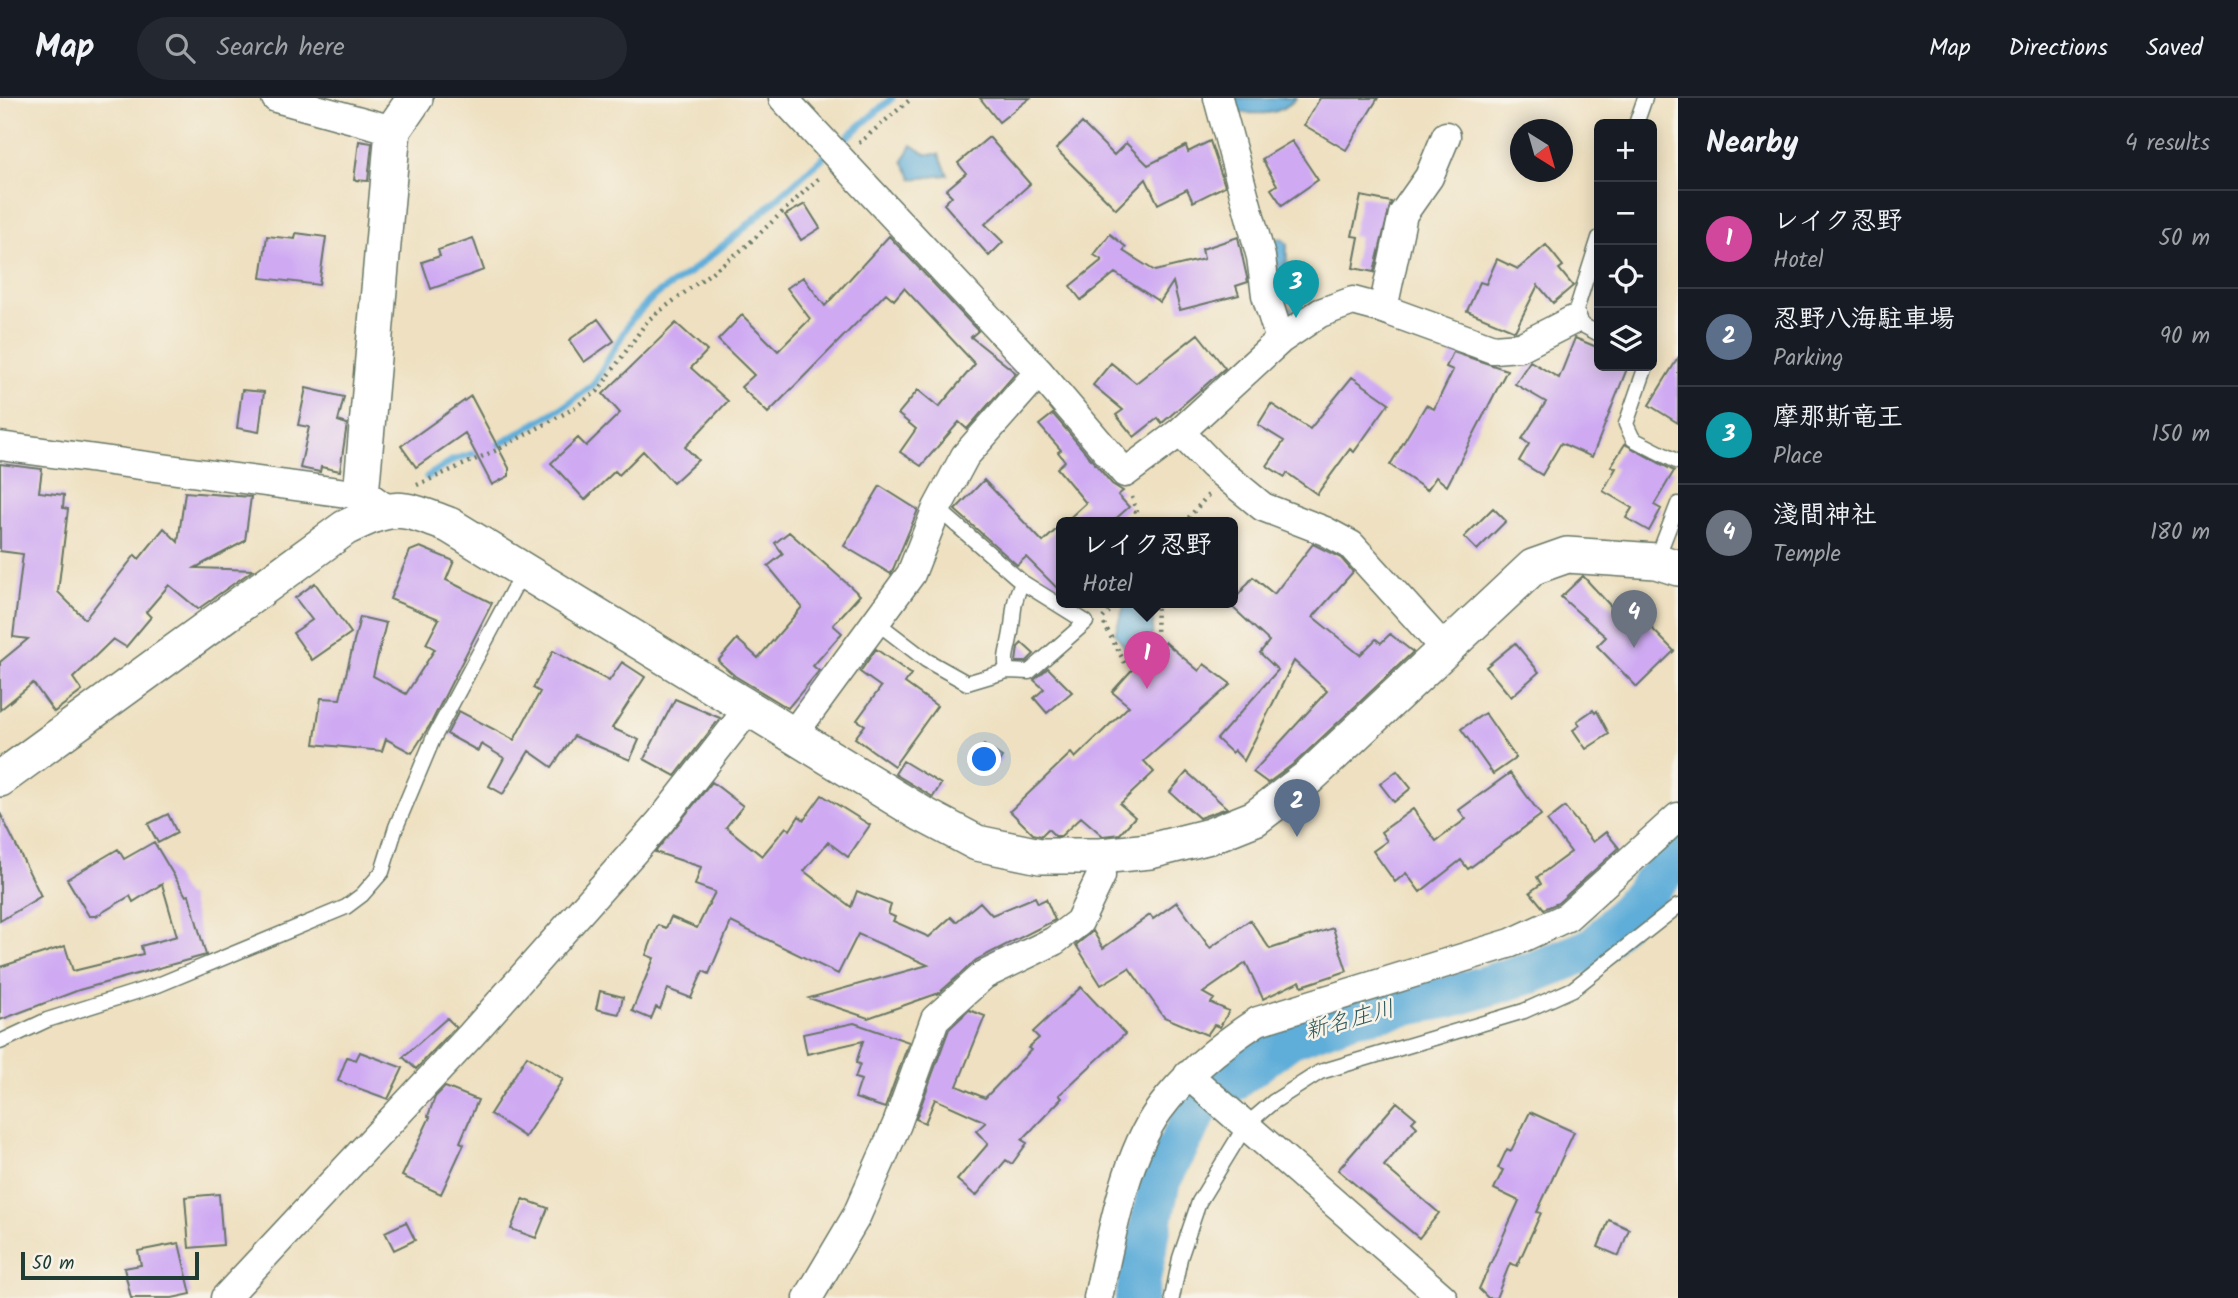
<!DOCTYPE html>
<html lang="en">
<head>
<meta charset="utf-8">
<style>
  :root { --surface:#171b24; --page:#242831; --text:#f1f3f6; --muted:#9ea1a6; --line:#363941; --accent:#d1495b }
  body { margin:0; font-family:Kalam,"Klee One",sans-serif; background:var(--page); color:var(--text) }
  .controls { position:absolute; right:21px; top:21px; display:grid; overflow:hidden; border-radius:10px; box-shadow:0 4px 18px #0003 }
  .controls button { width:63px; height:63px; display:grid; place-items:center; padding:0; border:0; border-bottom:2px solid var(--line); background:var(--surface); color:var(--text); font:35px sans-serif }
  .compass { position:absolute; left:1510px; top:21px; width:63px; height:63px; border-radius:50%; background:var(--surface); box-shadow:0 4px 18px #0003; rotate:143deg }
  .scale { position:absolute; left:21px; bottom:18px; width:178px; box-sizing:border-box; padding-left:7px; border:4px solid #1f3d34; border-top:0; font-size:19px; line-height:24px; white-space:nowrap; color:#1f3d34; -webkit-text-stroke:5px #f7f3e8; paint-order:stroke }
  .you { position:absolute; left:985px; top:662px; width:24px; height:24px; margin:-18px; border:5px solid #fff; border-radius:50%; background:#1a73e8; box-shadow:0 0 0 10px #1a73e833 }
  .badge { display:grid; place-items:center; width:46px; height:46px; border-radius:50%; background:var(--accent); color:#fff; font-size:23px; font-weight:700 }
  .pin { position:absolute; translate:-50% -58px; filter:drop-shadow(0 2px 4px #0008) }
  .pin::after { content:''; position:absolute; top:37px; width:24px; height:21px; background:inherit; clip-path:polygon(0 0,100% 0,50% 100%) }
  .popup { position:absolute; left:1056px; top:419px; width:182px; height:91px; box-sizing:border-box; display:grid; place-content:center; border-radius:10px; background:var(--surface); filter:drop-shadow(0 2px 5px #0005); font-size:23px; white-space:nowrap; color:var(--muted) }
  .popup b { font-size:26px; color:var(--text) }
  .popup::after { content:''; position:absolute; left:50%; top:100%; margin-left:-14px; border:14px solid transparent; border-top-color:var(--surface) }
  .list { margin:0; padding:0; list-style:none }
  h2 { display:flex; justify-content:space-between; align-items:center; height:91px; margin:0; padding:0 28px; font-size:30px }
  h2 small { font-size:23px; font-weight:400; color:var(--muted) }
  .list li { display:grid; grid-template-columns:46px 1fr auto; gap:21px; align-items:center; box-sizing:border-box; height:98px; padding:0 28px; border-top:2px solid var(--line) }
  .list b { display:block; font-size:26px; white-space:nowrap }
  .list p { margin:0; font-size:23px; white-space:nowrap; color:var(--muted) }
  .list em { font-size:23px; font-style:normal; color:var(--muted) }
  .icon { flex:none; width:38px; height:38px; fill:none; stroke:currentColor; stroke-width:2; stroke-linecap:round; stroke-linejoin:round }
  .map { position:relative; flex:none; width:1678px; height:1200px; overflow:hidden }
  header { display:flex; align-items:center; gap:42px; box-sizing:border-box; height:98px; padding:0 35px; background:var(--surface); border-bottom:2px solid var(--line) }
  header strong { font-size:33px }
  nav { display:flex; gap:38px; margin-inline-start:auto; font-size:24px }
  .search { width:490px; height:63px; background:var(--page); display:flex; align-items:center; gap:18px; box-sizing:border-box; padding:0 24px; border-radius:38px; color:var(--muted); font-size:26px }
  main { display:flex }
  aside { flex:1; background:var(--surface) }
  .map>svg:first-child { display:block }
  .water { fill:#5fadd9; stroke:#3f7586; stroke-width:2 }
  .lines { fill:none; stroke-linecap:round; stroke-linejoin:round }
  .stream { stroke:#5fadd9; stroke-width:7 }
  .river { stroke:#5fadd9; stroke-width:42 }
  .building { fill:#cfaaf3 }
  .service-casing { stroke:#677665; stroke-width:17 }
  .minor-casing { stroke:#677665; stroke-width:31 }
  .tertiary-casing { stroke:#677665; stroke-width:38 }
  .path { stroke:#677665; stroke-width:4.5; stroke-dasharray:2 5; stroke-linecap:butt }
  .service { stroke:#fff; stroke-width:14 }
  .minor { stroke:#fff; stroke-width:28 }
  .tertiary { stroke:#fff; stroke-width:35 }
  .labels { text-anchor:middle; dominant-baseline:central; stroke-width:5; stroke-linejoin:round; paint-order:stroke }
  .water-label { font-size:23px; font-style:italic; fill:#2f595d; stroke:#f7f3e8 }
</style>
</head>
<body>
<header>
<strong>Map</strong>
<div class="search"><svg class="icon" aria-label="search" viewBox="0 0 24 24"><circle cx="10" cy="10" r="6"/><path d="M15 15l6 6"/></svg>Search here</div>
<nav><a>Map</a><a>Directions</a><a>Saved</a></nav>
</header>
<main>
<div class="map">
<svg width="1678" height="1200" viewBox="0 0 1678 1200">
  <rect width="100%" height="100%" fill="#f7f3e8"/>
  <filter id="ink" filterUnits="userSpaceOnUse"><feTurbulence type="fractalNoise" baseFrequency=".0143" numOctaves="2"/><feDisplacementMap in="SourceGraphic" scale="14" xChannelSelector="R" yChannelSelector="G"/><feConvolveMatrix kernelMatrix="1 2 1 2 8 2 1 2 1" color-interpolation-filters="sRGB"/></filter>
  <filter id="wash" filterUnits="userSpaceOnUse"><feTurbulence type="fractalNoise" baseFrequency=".00686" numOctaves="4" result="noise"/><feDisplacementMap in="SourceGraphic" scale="28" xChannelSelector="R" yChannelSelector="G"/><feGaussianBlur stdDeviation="1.57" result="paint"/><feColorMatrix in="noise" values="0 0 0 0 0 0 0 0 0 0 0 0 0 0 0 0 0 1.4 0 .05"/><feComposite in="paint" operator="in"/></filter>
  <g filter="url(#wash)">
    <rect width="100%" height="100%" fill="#eee0c0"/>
    <!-- water -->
    <path class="water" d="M 1230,0 L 1296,0 C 1280,19 1257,16 1233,14 Z
      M 912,47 L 926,56 L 939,56 L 948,77 L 913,81 L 903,63 Z
      M 1281,140 L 1287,146 L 1286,206 L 1296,216 L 1285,221 L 1269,145 Z
      M 1125,505 L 1154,505 L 1152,539 L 1130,557 L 1115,535 Z"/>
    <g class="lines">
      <!-- stream -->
      <path class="stream" d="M 837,48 L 892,0
        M 427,379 L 453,362 L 497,348 L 565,308 L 593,287 L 631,222 L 654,198 L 688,176 L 741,133 L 827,56"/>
      <!-- river -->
      <path class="river" d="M 1136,1200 L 1160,1082 L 1200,1007 L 1289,940 L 1352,917 L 1449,899 L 1534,874 L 1596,849 L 1678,758"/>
    </g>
    <g id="blocks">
      <!-- building -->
      <path class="building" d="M 980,0 L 1030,0 L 999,24 Z
        M 1320,0 L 1378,0 L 1346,52 L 1304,27 Z
        M 1082,25 L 1114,57 L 1126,45 L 1148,67 L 1186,48 L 1188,54 L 1210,43 L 1225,88 L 1193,104 L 1187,91 L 1158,106 L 1146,81 L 1116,111 L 1056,51 Z
        M 989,39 L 1030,86 L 985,126 L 1003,144 L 989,158 L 944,106 L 952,98 L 946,92 L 966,75 L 958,65 Z
        M 359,43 L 372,45 L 368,83 L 354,82 Z
        M 1292,43 L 1318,82 L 1282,107 L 1271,91 L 1277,87 L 1262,61 Z
        M 1361,98 L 1391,104 L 1374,174 L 1353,170 L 1359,139 L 1352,138 Z
        M 805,106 L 820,130 L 801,142 L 785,117 Z
        M 296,135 L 326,139 L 319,187 L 261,180 L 267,138 L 295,141 Z
        M 1110,136 L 1126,149 L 1123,153 L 1155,173 L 1204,161 L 1202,151 L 1238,139 L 1248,184 L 1236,188 L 1239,197 L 1180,212 L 1173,184 L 1160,204 L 1115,175 L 1081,202 L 1070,188 L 1102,162 L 1094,157 Z
        M 889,138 L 978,233 L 971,239 L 1016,275 L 967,331 L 959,324 L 921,368 L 900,354 L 916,331 L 898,316 L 918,292 L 939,309 L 975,266 L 904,190 L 894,202 L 886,195 L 768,315 L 741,289 L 754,277 L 718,242 L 742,217 L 778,253 L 810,221 L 787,190 L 803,179 L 825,208 Z
        M 473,140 L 484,172 L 431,191 L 422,164 L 440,158 L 438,152 Z
        M 1546,147 L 1563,168 L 1559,171 L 1573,188 L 1553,205 L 1538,187 L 1515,233 L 1467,213 L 1480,184 L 1486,186 L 1497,161 L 1518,171 Z
        M 598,221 L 614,243 L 584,264 L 569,242 Z
        M 676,225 L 707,253 L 691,270 L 728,303 L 685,349 L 698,362 L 673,385 L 643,353 L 619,377 L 615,373 L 585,402 L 551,365 L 578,340 L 586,348 L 620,315 L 603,296 Z
        M 1198,236 L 1225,270 L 1162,325 L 1158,320 L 1134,339 L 1116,317 L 1123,312 L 1093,287 L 1111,265 L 1136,285 Z
        M 1575,240 L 1599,250 L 1599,268 L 1628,268 L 1592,359 L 1561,345 L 1542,377 L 1519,363 L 1529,346 L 1522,341 L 1546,304 L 1515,286 L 1530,263 L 1559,280 Z
        M 1453,254 L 1507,272 L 1447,388 L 1436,379 L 1427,392 L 1390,367 L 1426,307 L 1434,311 L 1453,272 L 1446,269 Z
        M 1678,260 L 1678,325 L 1649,307 Z
        M 1352,279 L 1389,305 L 1354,354 L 1350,351 L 1317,396 L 1287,375 L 1285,379 L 1267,368 L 1284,343 L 1258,327 L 1271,306 L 1310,331 Z
        M 306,290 L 344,299 L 338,323 L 347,326 L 340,373 L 321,369 L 320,374 L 300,370 L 309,329 L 298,327 Z
        M 242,292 L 264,294 L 259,334 L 237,330 Z
        M 471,298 L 509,370 L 509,378 L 492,387 L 465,335 L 416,369 L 401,348 Z
        M 1053,316 L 1112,386 L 1123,393 L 1118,397 L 1129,409 L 1111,425 L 1064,425 L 1086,405 L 1057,370 L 1065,363 L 1058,354 L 1061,352 L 1039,327 Z
        M 1625,346 L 1674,373 L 1654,407 L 1661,411 L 1649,433 L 1626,420 L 1632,410 L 1603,393 L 1616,370 L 1611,368 Z
        M 0,366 L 42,371 L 39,394 L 64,397 L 63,410 L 68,411 L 58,494 L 85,521 L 135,457 L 139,461 L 164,430 L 178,444 L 185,394 L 251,399 L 245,443 L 195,470 L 253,472 L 198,511 L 169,487 L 146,514 L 151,519 L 126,549 L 113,541 L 73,580 L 82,593 L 54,614 L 33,585 L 0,612 L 0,564 L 28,541 L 13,539 L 23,456 L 0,453 Z
        M 984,382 L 1043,444 L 1061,427 L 1061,494 L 1026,459 L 1017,467 L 955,412 Z
        M 880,388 L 918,412 L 891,476 L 844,448 Z
        M 1493,410 L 1506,423 L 1477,452 L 1464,439 Z
        M 789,434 L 860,497 L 833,527 L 842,535 L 813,568 L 819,573 L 788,610 L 735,578 L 718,563 L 737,541 L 758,560 L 802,509 L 768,468 L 783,456 L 775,445 Z
        M 1313,446 L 1341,460 L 1353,474 L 1313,519 L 1360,557 L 1376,541 L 1381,545 L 1390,536 L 1413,554 L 1296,664 L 1268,685 L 1253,674 L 1327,593 L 1294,563 L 1244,663 L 1234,652 L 1232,655 L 1217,641 L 1278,572 L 1260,555 L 1269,543 L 1230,507 L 1253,479 L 1274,496 Z
        M 420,449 L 454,463 L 446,482 L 492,505 L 430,627 L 412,655 L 386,641 L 382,653 L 314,646 L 321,600 L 340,601 L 360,519 L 386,525 L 373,578 L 406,596 L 435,551 L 426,546 L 439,521 L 390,501 L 410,453 Z
        M 1583,478 L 1617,515 L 1619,513 L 1626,520 L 1634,512 L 1674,553 L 1637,589 L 1597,548 L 1606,539 L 1561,499 Z
        M 315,485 L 351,535 L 312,562 L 293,535 L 312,522 L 295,500 Z
        M 1165,544 L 1199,573 L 1204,566 L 1231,586 L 1144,663 L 1154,674 L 1120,706 L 1135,719 L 1120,736 L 1103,738 L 1081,719 L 1061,738 L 1055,738 L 1048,731 L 1041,738 L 1033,736 L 1010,713 L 1071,655 L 1075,660 L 1129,608 L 1112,594 L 1147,555 L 1151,559 Z
        M 1022,545 L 1034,556 L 1026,564 L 1016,564 L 1018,549 Z
        M 1515,545 L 1539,574 L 1511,599 L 1486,569 Z
        M 876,551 L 911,576 L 905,585 L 937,608 L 894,668 L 855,640 L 865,627 L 857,622 L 881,589 L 860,574 Z
        M 553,553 L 609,583 L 622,564 L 645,579 L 612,630 L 639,642 L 630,662 L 574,638 L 552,669 L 529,653 L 503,696 L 489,688 L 504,660 L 481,646 L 478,653 L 447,636 L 459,613 L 514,642 L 540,594 L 533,590 Z
        M 1048,570 L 1072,594 L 1047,615 L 1034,600 L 1044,591 L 1034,582 Z
        M 675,601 L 720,620 L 675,678 L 644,661 Z
        M 1593,612 L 1595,615 L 1597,613 L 1609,636 L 1586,651 L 1573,632 L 1580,627 L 1577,623 Z
        M 1485,615 L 1516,660 L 1493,676 L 1461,631 Z
        M 984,647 L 1002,659 L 992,674 L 974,662 Z
        M 903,663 L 941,686 L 933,699 L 895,676 Z
        M 1397,673 L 1411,690 L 1394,704 L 1380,686 Z
        M 1187,674 L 1227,710 L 1199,720 L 1170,694 Z
        M 1510,675 L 1541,717 L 1468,771 L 1461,762 L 1420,794 L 1406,775 L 1395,784 L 1373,753 L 1387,743 L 1381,734 L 1413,711 L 1436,743 L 1466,721 L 1459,712 Z
        M 712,684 L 743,708 L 726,729 L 762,758 L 786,729 L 790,732 L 799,718 L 804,722 L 822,697 L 870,727 L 848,759 L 828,744 L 804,773 L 851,809 L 857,793 L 891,807 L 888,816 L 895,819 L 893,823 L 929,839 L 951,819 L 956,824 L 980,804 L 992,817 L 1035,799 L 1038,805 L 1046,801 L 1055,822 L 976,862 L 939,895 L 868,920 L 809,900 L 928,867 L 858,836 L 838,876 L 731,824 L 709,876 L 703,873 L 691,900 L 668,891 L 660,911 L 656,909 L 651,921 L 632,913 L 654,860 L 646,857 L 658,827 L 666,830 L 671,819 L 697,830 L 715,794 L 695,787 L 701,769 L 655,754 Z
        M 1565,709 L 1593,744 L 1606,734 L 1619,750 L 1558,805 L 1544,811 L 1530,794 L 1541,786 L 1537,779 L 1571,754 L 1547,723 Z
        M 0,715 L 41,798 L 0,823 Z
        M 168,716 L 177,735 L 158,745 L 148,726 Z
        M 154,744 L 186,798 L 189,797 L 206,857 L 79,892 L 0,922 L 0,869 L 65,848 L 73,873 L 143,856 L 141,848 L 177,838 L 162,786 L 133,804 L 130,798 L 96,818 L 89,818 L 67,781 L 118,751 L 124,761 Z
        M 1177,804 L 1210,850 L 1250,822 L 1270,851 L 1333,830 L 1347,873 L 1302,888 L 1300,883 L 1263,901 L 1246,865 L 1203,895 L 1214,901 L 1211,905 L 1229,913 L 1220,929 L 1214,927 L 1207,937 L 1164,919 L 1129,870 L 1101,887 L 1076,847 L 1093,833 L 1103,850 L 1150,817 L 1153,821 Z
        M 1081,889 L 1125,936 L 1059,997 L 1062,1000 L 1022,1042 L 1027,1045 L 1012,1066 L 1006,1062 L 976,1098 L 957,1082 L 988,1046 L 976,1033 L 986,1024 L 935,1001 L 925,1025 L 916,1021 L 949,931 L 969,912 L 985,918 L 957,988 L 985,1000 L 1031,952 L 1028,950 L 1039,940 L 1033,934 Z
        M 600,893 L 623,899 L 619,916 L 596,911 Z
        M 447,920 L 456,929 L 416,971 L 403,959 Z
        M 854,925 L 909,944 L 885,1010 L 855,1000 L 861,982 L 855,980 L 860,966 L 856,965 L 863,943 L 807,956 L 803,936 Z
        M 360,954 L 403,970 L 388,1001 L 338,983 L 347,959 L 356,962 Z
        M 527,958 L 563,981 L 525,1039 L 490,1016 Z
        M 445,989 L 478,1002 L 460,1044 L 464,1046 L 441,1096 L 402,1078 L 430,1019 L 428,1018 L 435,999 Z
        M 1397,1004 L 1416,1020 L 1412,1024 L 1417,1029 L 1384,1068 L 1439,1115 L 1419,1140 L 1338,1072 Z
        M 1530,1014 L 1574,1034 L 1537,1114 L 1541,1115 L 1517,1168 L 1510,1165 L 1496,1200 L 1488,1200 L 1479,1191 L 1519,1103 L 1494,1091 L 1503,1072 L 1498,1070 L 1507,1051 L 1511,1053 Z
        M 219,1096 L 223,1147 L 189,1150 L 185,1099 Z
        M 523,1101 L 548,1110 L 536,1140 L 511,1131 Z
        M 1609,1122 L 1629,1131 L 1619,1158 L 1598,1149 Z
        M 406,1124 L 415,1142 L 394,1152 L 385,1134 Z
        M 179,1145 L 191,1196 L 172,1200 L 131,1200 L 124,1170 L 141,1167 L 138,1153 Z"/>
    </g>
  </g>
  <g filter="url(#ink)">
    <use href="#blocks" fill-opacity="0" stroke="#677665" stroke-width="2"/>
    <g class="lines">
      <defs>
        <path id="service" d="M 1636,26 L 1645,0
          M 1599,140 L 1573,222 L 1599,236
          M 1646,268 L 1626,326 L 1633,341 L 1678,364
          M 937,410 L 1022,484
          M 1656,463 L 1678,406
          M 875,523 L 926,562 L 967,585 L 1007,573 L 1029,574 L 1086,524 L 1022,484 C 1011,508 1015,516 1010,540 C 1008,552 1004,559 1007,573
          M 0,944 L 47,922 L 158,887 L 346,809 L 362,797 L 382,774 L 396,729 L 433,641 L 523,473
          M 1172,1200 L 1180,1160 L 1199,1104 L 1246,1027 L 1273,1004 L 1320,974 L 1524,913 L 1573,891 L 1678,808"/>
        <path id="minor" d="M 276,0 L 393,32
          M 783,0 L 1039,274 L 1125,375 L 1180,334 L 1280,242 L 1266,197 L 1261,159 L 1218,0
          M 1383,211 L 1403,116 L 1429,79 L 1446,38
          M 1280,242 L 1320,215 L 1353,203 L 1383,211 L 1493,251 L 1520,249 L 1573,222
          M 1180,334 L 1212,367 L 1263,409 L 1325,433 L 1351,447 L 1445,551
          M 0,348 L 361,397
          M 792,638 L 911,476 L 937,410 L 965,358 L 1039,274
          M 1188,977 L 1443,1200
          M 225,1200 L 471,937 L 660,724 L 749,610
          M 808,1200 L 856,1119 L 897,1026 L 935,921 L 984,877 L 1054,843 L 1079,824 L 1101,778 L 1100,758
          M 1098,1200 C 1110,1144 1125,1058 1159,1012 C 1186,975 1221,947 1258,923 L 1511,845 L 1567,819 L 1678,719"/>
        <path id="tertiary" d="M 382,412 L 361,397 L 393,32 L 415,0
          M 0,681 L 345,430 C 394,406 398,408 449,427 L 922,716 L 977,745 L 1040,758 L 1100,758 L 1150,753 L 1210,738 L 1255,720 L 1309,679 L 1533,469 L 1567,457 L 1656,463 L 1678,470"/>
      </defs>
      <!-- service casing -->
      <use href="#service" class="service-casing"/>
      <!-- minor casing -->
      <use href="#minor" class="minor-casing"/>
      <!-- tertiary casing -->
      <use href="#tertiary" class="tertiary-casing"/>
      <!-- path -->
      <path class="path" d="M 859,45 L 912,0
        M 417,387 L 497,352 L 571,312 L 598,293 L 648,222 L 744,150 L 821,78
        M 1132,399 L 1139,425
        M 1184,425 L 1209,396
        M 1103,520 L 1117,505
        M 1104,526 L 1125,565 L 1156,539 L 1157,505
        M 1141,537 L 1147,546"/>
      <!-- service -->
      <use href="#service" class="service"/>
      <!-- minor -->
      <use href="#minor" class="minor"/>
      <!-- tertiary -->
      <use href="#tertiary" class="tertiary"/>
    </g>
  </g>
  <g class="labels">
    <!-- water labels -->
    <g class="water-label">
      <text transform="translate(1350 923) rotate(-15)">新名庄川</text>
    </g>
  </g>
</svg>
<div class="controls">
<button>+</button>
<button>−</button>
<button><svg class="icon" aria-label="locate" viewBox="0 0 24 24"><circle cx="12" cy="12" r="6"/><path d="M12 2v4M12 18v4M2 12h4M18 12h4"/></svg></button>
<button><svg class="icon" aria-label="layers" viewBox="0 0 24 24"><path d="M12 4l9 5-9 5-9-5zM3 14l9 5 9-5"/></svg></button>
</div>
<svg class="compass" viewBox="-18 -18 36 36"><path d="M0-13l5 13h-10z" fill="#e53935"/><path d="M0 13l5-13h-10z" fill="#9ea1a6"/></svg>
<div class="scale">50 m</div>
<div class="you"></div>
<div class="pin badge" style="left:1147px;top:591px;background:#d1479c">1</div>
<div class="popup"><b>レイク忍野</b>Hotel</div>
<div class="pin badge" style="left:1297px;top:739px;background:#5c6f8a">2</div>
<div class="pin badge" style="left:1296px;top:220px;background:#0f9aa8">3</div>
<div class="pin badge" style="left:1634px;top:550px;background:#6b7280">4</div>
</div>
<aside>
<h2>Nearby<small>4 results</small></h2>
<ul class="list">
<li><span class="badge" style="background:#d1479c">1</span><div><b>レイク忍野</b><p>Hotel</p></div><em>50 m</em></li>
<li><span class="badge" style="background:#5c6f8a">2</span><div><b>忍野八海駐車場</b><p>Parking</p></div><em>90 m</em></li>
<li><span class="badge" style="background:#0f9aa8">3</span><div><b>摩那斯竜王</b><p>Place</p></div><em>150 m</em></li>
<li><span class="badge" style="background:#6b7280">4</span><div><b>淺間神社</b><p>Temple</p></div><em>180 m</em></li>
</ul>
</aside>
</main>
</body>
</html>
